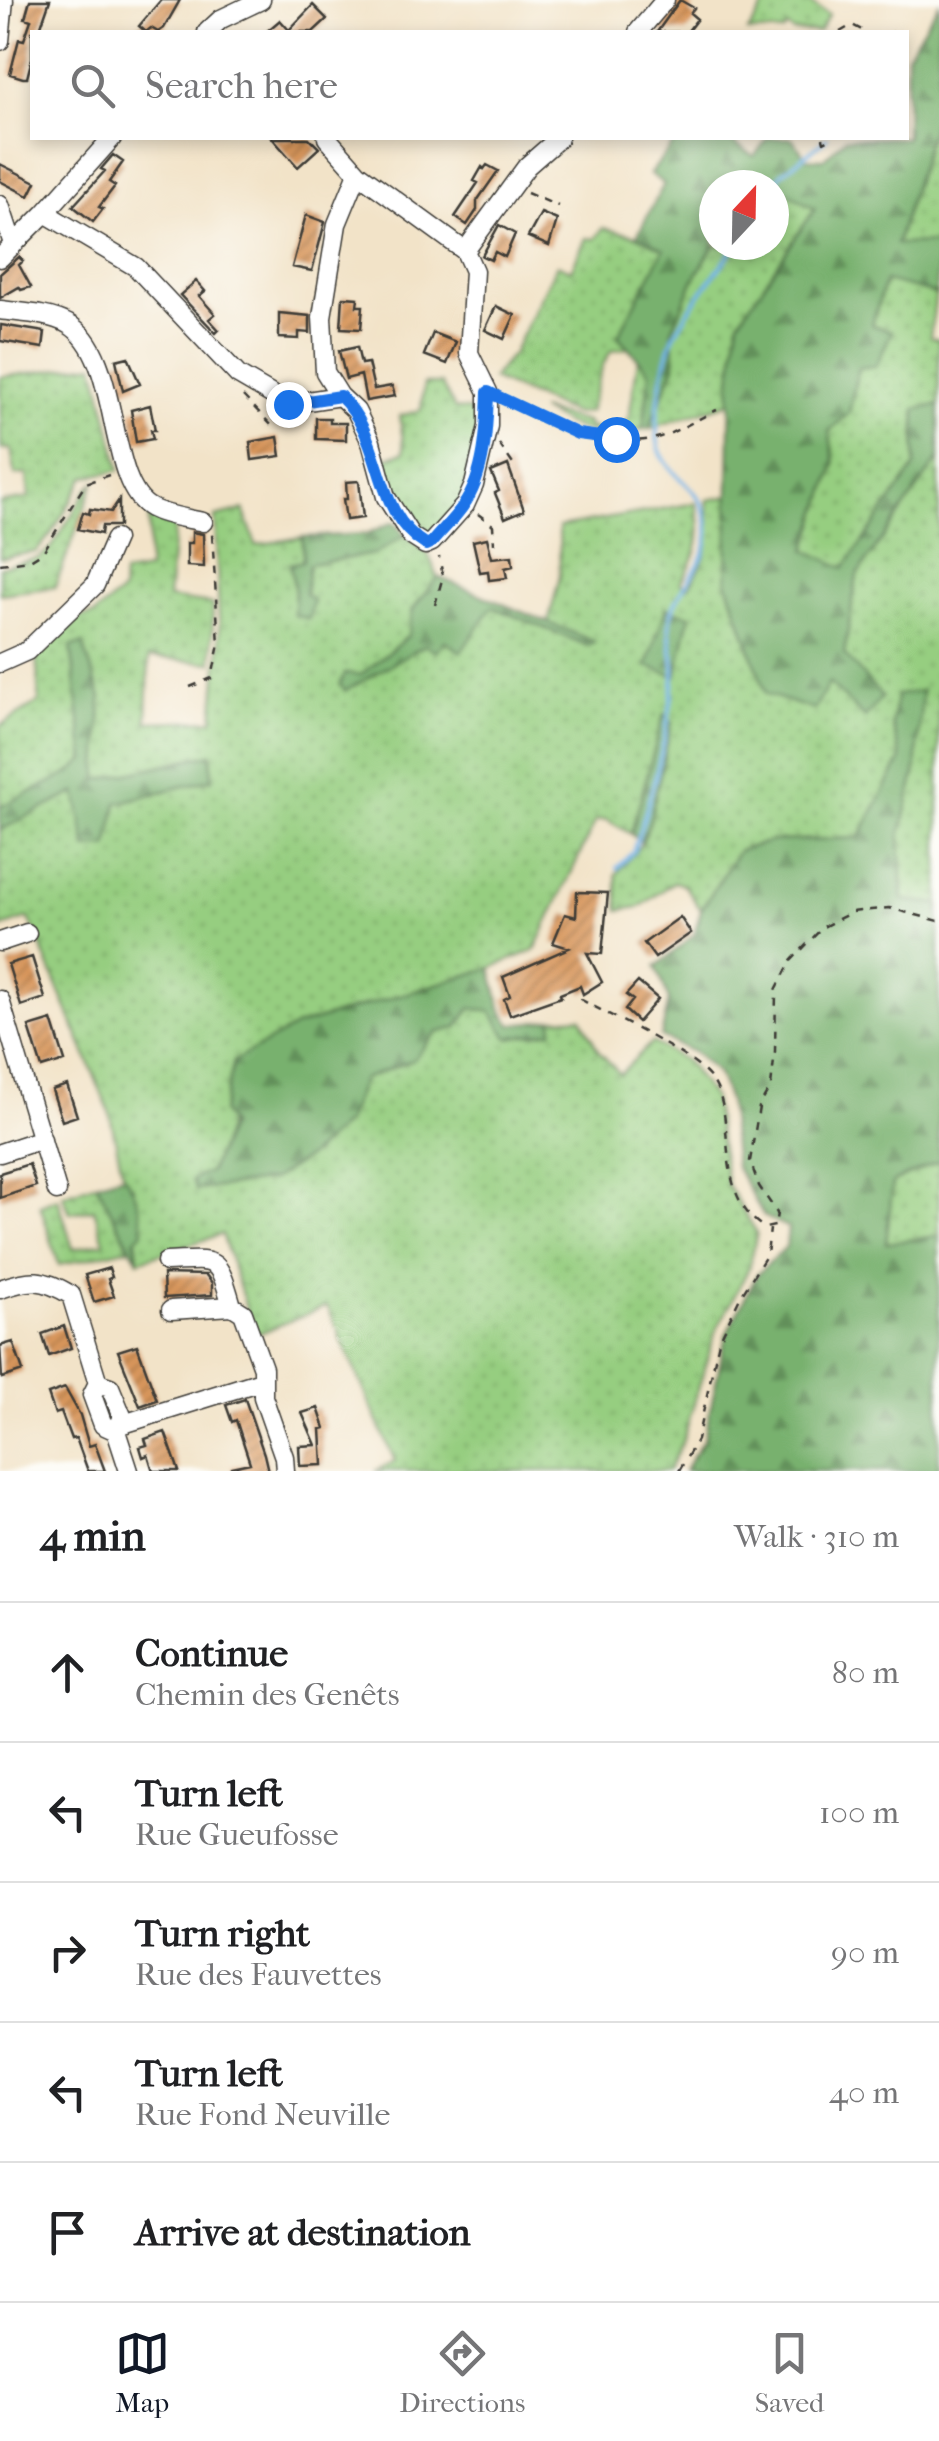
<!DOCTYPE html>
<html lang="en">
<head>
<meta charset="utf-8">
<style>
  :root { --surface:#fff; --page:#f2f2f2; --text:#202124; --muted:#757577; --line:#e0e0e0; --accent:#111827 }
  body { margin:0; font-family:"IM FELL French Canon",serif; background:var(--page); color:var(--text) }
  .compass { position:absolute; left:699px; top:170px; width:90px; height:90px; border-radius:50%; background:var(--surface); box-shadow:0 5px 15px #0003; rotate:22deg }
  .stop { position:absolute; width:30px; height:30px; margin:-22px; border:8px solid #1a73e8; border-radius:50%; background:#fff }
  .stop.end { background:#1a73e8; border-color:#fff; box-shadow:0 2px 10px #0008 }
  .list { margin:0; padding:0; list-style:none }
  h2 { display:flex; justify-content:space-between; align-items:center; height:130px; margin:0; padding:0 40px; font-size:42px }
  h2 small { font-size:32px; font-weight:400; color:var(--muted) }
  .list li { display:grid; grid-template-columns:65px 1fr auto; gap:30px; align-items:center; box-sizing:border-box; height:140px; padding:0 40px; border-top:2px solid var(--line) }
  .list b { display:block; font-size:38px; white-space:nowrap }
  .list p { margin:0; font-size:32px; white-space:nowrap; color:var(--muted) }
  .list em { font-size:32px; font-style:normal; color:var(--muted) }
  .icon { flex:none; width:55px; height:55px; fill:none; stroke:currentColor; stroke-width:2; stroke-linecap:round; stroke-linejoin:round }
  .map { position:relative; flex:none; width:939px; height:1471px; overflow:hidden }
  .search { position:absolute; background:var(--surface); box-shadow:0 5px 15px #0003; left:30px; right:30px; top:30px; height:110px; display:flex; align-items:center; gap:25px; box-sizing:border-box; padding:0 35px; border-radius:0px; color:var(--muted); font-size:38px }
  .sheet { height:830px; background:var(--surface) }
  nav { display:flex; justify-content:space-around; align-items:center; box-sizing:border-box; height:140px; border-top:2px solid var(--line); background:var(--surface); font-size:28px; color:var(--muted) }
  nav a { display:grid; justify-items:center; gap:5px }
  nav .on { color:var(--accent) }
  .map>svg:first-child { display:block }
  .grass { fill:url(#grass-dots); stroke:#59754e; stroke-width:2.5 }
  .forest { fill:url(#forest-firs); stroke:#4a6645; stroke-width:2.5 }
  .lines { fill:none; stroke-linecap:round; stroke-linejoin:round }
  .stream { stroke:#72b4e7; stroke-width:4 }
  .building { fill:url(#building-hatch) }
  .minor-casing { stroke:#3c3a36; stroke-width:21 }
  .path { stroke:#3c3a36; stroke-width:2.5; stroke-dasharray:8 8; stroke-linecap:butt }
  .minor { stroke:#fff; stroke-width:18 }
  .route { stroke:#1a73e8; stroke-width:12 }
</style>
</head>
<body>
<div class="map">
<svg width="939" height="1471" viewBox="0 0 939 1471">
  <defs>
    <pattern id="grass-dots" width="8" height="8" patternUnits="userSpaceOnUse" patternTransform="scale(2.5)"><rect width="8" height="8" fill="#96ce80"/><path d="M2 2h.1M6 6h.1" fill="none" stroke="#81b06e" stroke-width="1.8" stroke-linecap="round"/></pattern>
    <pattern id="forest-firs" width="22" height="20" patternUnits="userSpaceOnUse" patternTransform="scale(2.5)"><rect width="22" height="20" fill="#78b16e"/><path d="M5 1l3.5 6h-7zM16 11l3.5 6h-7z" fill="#628f5a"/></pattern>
    <pattern id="building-hatch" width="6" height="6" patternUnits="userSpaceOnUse" patternTransform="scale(2.5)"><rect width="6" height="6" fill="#d8965c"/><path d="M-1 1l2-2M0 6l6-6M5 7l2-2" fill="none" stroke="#ae7a4b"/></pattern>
  </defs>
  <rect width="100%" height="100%" fill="#fdfcf7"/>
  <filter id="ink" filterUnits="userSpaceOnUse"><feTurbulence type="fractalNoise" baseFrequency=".01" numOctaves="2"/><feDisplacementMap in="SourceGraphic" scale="20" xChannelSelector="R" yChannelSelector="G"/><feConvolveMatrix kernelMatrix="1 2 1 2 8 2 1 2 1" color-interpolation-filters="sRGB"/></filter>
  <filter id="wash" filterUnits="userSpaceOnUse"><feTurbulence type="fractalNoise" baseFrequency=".0048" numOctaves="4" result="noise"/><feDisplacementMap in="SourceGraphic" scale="40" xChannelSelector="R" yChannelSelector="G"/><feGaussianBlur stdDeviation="2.25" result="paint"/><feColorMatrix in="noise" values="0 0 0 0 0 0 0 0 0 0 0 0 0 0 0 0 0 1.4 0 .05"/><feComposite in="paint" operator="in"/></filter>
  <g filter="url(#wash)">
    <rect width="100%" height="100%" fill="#f2e3c8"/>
    <!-- grass -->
    <path class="grass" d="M 768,0 L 805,0 L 829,15 L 819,32 L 793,32 L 787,27 L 783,32 L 748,32 Z
      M 938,109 L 939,243 L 896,245 Z
      M 756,173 L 815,209 L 739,321 L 730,402 L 649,429 L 675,365 L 672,331 L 694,279 L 714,245 L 774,245 L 774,185 L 749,185 Z
      M 603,228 L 637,236 L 665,248 L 618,336 L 628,348 L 611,351 L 603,365 L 589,412 L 575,414 L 492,379 L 513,353 L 557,264 L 571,270 L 586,238 L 595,239 Z
      M 885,280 L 936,294 L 930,337 L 939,340 L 939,405 L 916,409 L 915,467 L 844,569 L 806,550 L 835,464 L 829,431 L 849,413 L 858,368 L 891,331 L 872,325 Z
      M 638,359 L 650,372 L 643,429 C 597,440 580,432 540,410 L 586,422 L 590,428 L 617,430 L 629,418 Z
      M 95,364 L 120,470 L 85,477 L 52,533 L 36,552 L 0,558 L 0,503 L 29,498 L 27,474 L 15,475 L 11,449 L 1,449 L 0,377 Z
      M 424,384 L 441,384 L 455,409 L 483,412 L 460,509 L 425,540 L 400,513 L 384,459 L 404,452 L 400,416 L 421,410 Z
      M 939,458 L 939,904 L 903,900 L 900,837 L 916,769 L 921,691 L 892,723 L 901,759 L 859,838 L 771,841 L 738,851 L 701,910 L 684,885 L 674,882 L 640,907 L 619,910 L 616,874 L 642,843 L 650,820 L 664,715 L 631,834 L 607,820 L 596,820 L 535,950 L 491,968 L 297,1026 L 235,1061 C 231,1116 230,1143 197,1190 L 272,1180 L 311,1155 L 346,1122 L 363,1079 L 413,1060 L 436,1033 L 457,1028 L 471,1008 L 492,1012 L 509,1038 L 552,1031 L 553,1019 L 581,1017 L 598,1050 L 620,1074 L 652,1042 L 686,1061 L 713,1098 L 727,1185 L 757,1233 L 749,1268 L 715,1333 L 683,1440 L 668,1471 L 375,1471 L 395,1461 L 327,1306 L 255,1335 L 222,1234 L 138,1261 L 133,1187 L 123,1175 L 109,1111 L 38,939 L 29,918 L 0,928 L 0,830 L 77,792 L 87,848 L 116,803 L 212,779 L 211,754 L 97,781 L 101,698 L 71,647 L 85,760 L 70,773 L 0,807 L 0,726 L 39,702 L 36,651 L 66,620 L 94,615 L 122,592 L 123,574 L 148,570 L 149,513 L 175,521 L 168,598 L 213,604 L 212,663 L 149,657 L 147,722 L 213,720 L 220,643 L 215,517 L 244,510 L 256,545 L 303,537 L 303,561 L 290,564 L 295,592 L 294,615 L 304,595 L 309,564 L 375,554 L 405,535 L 428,554 L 438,577 L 413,609 L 409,636 L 345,691 L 425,645 L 445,641 L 492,607 L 594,642 L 548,623 L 560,576 L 559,527 L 696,503 C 704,534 698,555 681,582 L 688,587 C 710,558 711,535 707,500 L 729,496 L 727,582 L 766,693 L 844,655 L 857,575 Z
      M 94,483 L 55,587 L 0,594 L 0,567 L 39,558 L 52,547 L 88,488 Z
      M 939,1161 L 939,1236 L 886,1244 L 892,1182 Z
      M 96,1183 L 130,1248 L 59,1265 L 40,1205 L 58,1198 L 73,1249 L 104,1242 L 94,1209 L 70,1213 L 63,1195 Z"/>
    <!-- forest -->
    <path class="forest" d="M 939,3 L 939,104 L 896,244 L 939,243 L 936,294 L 885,281 L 872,325 L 892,331 L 876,366 L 858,368 L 849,413 L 829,431 L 835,464 L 806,550 L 844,568 L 915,467 L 916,409 L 939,405 L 939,458 L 857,575 L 844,654 L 882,697 L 865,718 L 829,683 L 814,710 L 766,694 L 727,582 L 731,378 L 739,321 L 815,209 L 756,174 L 749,185 L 714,185 L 714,245 L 694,279 L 672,330 L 675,365 L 649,429 L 643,429 L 650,372 L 618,336 L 664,249 L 637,236 L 664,184 L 650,174 L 678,138 L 726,138 L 754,156 L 768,138 L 792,138 L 806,158 L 824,159 L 845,138 L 906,138 L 907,54 Z
      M 394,522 L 405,535 L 375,554 L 309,564 L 305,594 L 313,600 L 309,619 L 294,615 L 295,592 L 290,564 L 303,561 L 303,537 L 366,534 Z
      M 438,577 L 595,642 L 589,646 L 492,607 L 461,652 L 445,641 L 436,651 L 425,645 L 345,691 L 340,685 L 345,673 L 361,675 L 408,636 L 413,609 Z
      M 666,608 L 690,615 L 676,676 L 647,666 Z
      M 83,644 L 101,698 L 98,780 L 211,754 L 212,779 L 117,803 L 108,847 L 87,848 L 76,792 L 0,830 L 0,807 L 70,773 L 85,760 L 71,646 Z
      M 922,691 L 916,769 L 900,837 L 903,900 L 939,904 L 939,1161 L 893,1182 L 886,1243 L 939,1236 L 939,1471 L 684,1471 L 704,1439 L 726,1335 L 757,1274 L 786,1247 L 788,1228 L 764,1216 L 735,1166 L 728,1101 L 718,1074 L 695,1053 L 661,1037 L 669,1000 L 656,967 L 694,935 L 701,910 L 738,851 L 771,841 L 859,838 L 901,759 L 892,723 L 897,695 Z
      M 664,714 L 672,722 L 650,820 L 642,843 L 631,834 Z
      M 491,968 L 501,1008 L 511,1025 L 553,1019 L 552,1031 L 508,1038 L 492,1012 L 471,1008 L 456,1028 L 436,1033 L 413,1060 L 363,1079 L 346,1122 L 311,1155 L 272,1180 L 196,1190 L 192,1180 L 210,1171 L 230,1125 L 222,1112 L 234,1061 L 297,1026 Z
      M 123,1175 C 138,1192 140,1210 143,1232 L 135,1241 L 138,1261 L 96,1183 Z"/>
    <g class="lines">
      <!-- stream -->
      <path class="stream" d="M 774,186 L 781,174 L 827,138
        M 617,868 L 633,852 C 650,801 671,726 674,673 C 675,656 667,637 670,619 C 676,587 710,564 708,529 C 705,485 676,485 661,453 C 650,431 664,355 675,334 C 691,303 716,274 736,245"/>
    </g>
    <g id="blocks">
      <!-- building -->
      <path class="building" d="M 30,0 L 50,0 L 39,32 L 32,32 L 32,58 L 27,78 L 23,78 L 10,74 L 19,39 L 24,40 L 31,20 L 25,18 Z
        M 161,0 L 180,0 L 164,28 L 158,32 L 151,28 L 146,32 L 139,26 Z
        M 680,0 L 694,8 L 690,13 L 697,19 L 687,32 L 657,32 Z
        M 313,5 L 327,19 L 313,32 L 266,32 L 280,20 L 289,30 Z
        M 272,138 L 309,138 L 319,148 L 298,167 Z
        M 113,155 L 123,162 L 109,182 L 115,186 L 99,207 L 103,209 L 93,222 L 73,206 L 105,171 L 101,169 Z
        M 0,164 L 36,182 L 29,196 L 0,181 Z
        M 487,165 L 498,171 L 477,201 L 477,210 L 467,225 L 455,217 L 478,183 L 474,181 L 482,167 L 484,169 Z
        M 541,213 L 557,220 L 549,246 L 528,237 Z
        M 306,215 L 325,222 L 312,271 L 292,267 Z
        M 499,225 L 515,234 L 505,257 L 495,252 L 491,260 L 482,256 Z
        M 19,257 L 23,261 L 19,265 L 31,287 L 21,290 L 19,287 L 0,298 L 0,274 Z
        M 196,281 L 205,291 L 199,296 L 215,314 L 209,319 L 219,330 L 216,333 L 180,295 Z
        M 343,297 L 358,298 L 357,306 L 363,306 L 361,329 L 341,328 Z
        M 496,306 L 515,315 L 504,339 L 485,330 Z
        M 279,313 L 310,316 L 310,333 L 299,332 L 299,339 L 279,338 Z
        M 1,325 L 45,332 L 43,348 L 0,341 Z
        M 433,333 L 456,342 L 447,364 L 424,355 Z
        M 357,347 L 361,364 L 368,363 L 374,389 L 392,386 L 395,396 L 366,401 L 361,375 L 346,379 L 339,351 Z
        M 128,357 L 140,384 L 123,391 L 116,360 Z
        M 150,405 L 155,430 L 151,430 L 153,439 L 136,442 L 131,410 Z
        M 316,418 L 330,418 L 330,423 L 346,423 L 346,440 L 316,439 Z
        M 278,437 L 281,456 L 252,460 L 250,442 Z
        M 508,465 L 524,510 L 505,518 L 495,493 L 499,491 L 491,472 Z
        M 359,481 L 363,518 L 346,520 L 343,499 L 347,499 L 346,482 Z
        M 119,500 L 119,526 L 102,526 L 101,534 L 78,529 L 83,512 L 89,514 L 90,509 L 111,512 Z
        M 192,532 L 203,534 L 204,567 L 187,566 L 187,543 L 192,543 Z
        M 487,538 L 492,558 L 512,556 L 513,566 L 505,568 L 507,578 L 489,580 L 488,571 L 480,572 L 473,541 Z
        M 577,892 L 608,893 L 602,954 L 587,953 L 602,982 L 583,994 L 580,986 L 560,994 L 561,997 L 510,1015 L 504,999 L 510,996 L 503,977 L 569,948 L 553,943 L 565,914 L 576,917 Z
        M 680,917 L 691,933 L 655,958 L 644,943 Z
        M 32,957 L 45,998 L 21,1006 L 8,964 Z
        M 638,982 L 658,999 L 638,1022 L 625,1010 L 633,1000 L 626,995 Z
        M 52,1020 L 65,1061 L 42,1068 L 29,1027 Z
        M 67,1085 L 77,1116 L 62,1121 L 52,1090 Z
        M 29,1164 L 36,1186 L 0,1198 L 0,1173 Z
        M 109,1268 L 112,1277 L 108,1279 L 114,1296 L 94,1302 L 85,1275 Z
        M 163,1274 L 206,1275 L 212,1283 L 212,1295 L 164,1298 Z
        M 64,1326 L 71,1348 L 49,1356 L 42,1334 Z
        M 13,1342 L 23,1371 L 2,1378 L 0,1346 Z
        M 137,1345 L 157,1400 L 140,1406 L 118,1351 Z
        M 65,1388 L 80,1415 L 89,1446 L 95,1444 L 105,1471 L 88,1471 L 76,1438 L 71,1439 L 61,1412 L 55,1414 L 48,1394 Z
        M 245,1399 L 264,1454 L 268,1471 L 231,1471 L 231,1467 L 250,1463 L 236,1420 L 232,1422 L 226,1405 Z
        M 318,1408 L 325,1428 L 321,1429 L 323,1465 L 300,1466 L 299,1446 L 316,1445 L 302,1413 Z
        M 165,1432 L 174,1457 L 179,1471 L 153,1471 L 148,1455 L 143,1457 L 140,1447 L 147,1445 L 145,1439 Z"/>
    </g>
  </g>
  <g filter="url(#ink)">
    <use href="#blocks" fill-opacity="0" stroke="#3c3a36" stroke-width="2.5"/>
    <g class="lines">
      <defs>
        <path id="minor" d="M 207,32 L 221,19 L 261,0
          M 638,32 L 665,0
          M 0,41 L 4,0
          M 327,138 L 358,173 L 465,251
          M 358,173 L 337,224 L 322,317 L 325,372 L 340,396 L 356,411 L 371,442 L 386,497 L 411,536 L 425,545 L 432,542 L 465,505 L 474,485 L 488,426 L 488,392 L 469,353 L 474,271 L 465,251 L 527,166 L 559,138
          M 0,205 L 13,244
          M 45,213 L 136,267 L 238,375 L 288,404 L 340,396
          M 0,258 L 45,213 L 112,138
          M 0,310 C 21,313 48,313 68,324 C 122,354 105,483 151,508 C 166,516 186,518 203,522
          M 0,663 L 27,651 L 95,585 L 115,539
          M 0,942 L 27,933
          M 0,1000 L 57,1191
          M 0,1153 L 42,1139
          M 166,1262 C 218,1260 217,1254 232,1306 L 243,1313 L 263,1368 L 263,1397 L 284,1457 L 285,1471
          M 0,1289 C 31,1278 43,1278 71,1295 L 98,1383
          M 171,1310 L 232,1306
          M 98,1383 L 110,1387 L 122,1416 L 116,1431 L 103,1425 L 92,1395 Z
          M 120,1425 L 261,1381
          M 116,1431 L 129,1471"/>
      </defs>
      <!-- minor casing -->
      <use href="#minor" class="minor-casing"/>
      <!-- path -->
      <path class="path" d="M 840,32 L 852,25 L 866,32
        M 892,32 L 893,32
        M 823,138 L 824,142 L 831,138
        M 527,193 L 558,206
        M 243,396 L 274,428
        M 503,399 C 551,421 604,452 660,437 C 679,431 699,418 717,410
        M 499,444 L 517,470
        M 478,514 L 493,525 L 494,544
        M 0,564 L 30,560 L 43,552 L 86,483 L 109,475
        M 435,605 L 443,576 L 439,557
        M 190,687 L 212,678 L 219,644 L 212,534
        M 580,999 C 612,1017 692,1053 712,1080 C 739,1118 711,1195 765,1228 L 775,1226 L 777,1213 L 759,1186 L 750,1161 L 759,1107 L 771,1086 L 775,1052 L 776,990 L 791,961 L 823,927 L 852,912 L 889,908 L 939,921
        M 679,1471 L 697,1440 L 719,1341 L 740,1297 L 767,1254 L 770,1229"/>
      <!-- minor -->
      <use href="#minor" class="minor"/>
    </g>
  </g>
  <g class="lines" filter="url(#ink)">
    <!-- route -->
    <path class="route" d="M 288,404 L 340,396 C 386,439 371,511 426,545 L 432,542 C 442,530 454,519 463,506 C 485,476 487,428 488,392 L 578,434 L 616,439"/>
  </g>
</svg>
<svg class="compass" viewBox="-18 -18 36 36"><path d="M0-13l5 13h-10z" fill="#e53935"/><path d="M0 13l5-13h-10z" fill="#757577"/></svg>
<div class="stop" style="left:616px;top:439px"></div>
<div class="stop end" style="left:288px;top:404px"></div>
<div class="search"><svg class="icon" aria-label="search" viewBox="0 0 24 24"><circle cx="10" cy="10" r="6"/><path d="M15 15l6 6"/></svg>Search here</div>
</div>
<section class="sheet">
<h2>4 min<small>Walk · 310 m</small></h2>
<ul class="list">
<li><svg class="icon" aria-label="ahead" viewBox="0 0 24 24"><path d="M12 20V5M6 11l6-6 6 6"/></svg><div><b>Continue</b><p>Chemin des Genêts</p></div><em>80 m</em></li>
<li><svg class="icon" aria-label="left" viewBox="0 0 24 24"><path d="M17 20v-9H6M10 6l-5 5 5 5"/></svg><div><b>Turn left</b><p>Rue Gueufosse</p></div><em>100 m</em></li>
<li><svg class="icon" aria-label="right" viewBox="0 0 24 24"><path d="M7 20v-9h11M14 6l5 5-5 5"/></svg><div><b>Turn right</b><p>Rue des Fauvettes</p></div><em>90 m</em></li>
<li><svg class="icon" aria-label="left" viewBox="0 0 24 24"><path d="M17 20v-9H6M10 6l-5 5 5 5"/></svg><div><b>Turn left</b><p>Rue Fond Neuville</p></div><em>40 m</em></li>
<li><svg class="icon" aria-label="arrive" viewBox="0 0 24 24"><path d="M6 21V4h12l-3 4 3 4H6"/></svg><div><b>Arrive at destination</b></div></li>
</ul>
</section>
<nav>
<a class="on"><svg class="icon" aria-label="map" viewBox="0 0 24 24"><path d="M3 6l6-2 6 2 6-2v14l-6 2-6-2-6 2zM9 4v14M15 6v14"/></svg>Map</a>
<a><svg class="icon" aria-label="directions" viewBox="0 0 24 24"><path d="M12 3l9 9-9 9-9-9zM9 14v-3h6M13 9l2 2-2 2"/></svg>Directions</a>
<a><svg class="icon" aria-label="saved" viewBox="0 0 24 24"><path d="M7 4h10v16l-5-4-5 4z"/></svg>Saved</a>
</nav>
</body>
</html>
